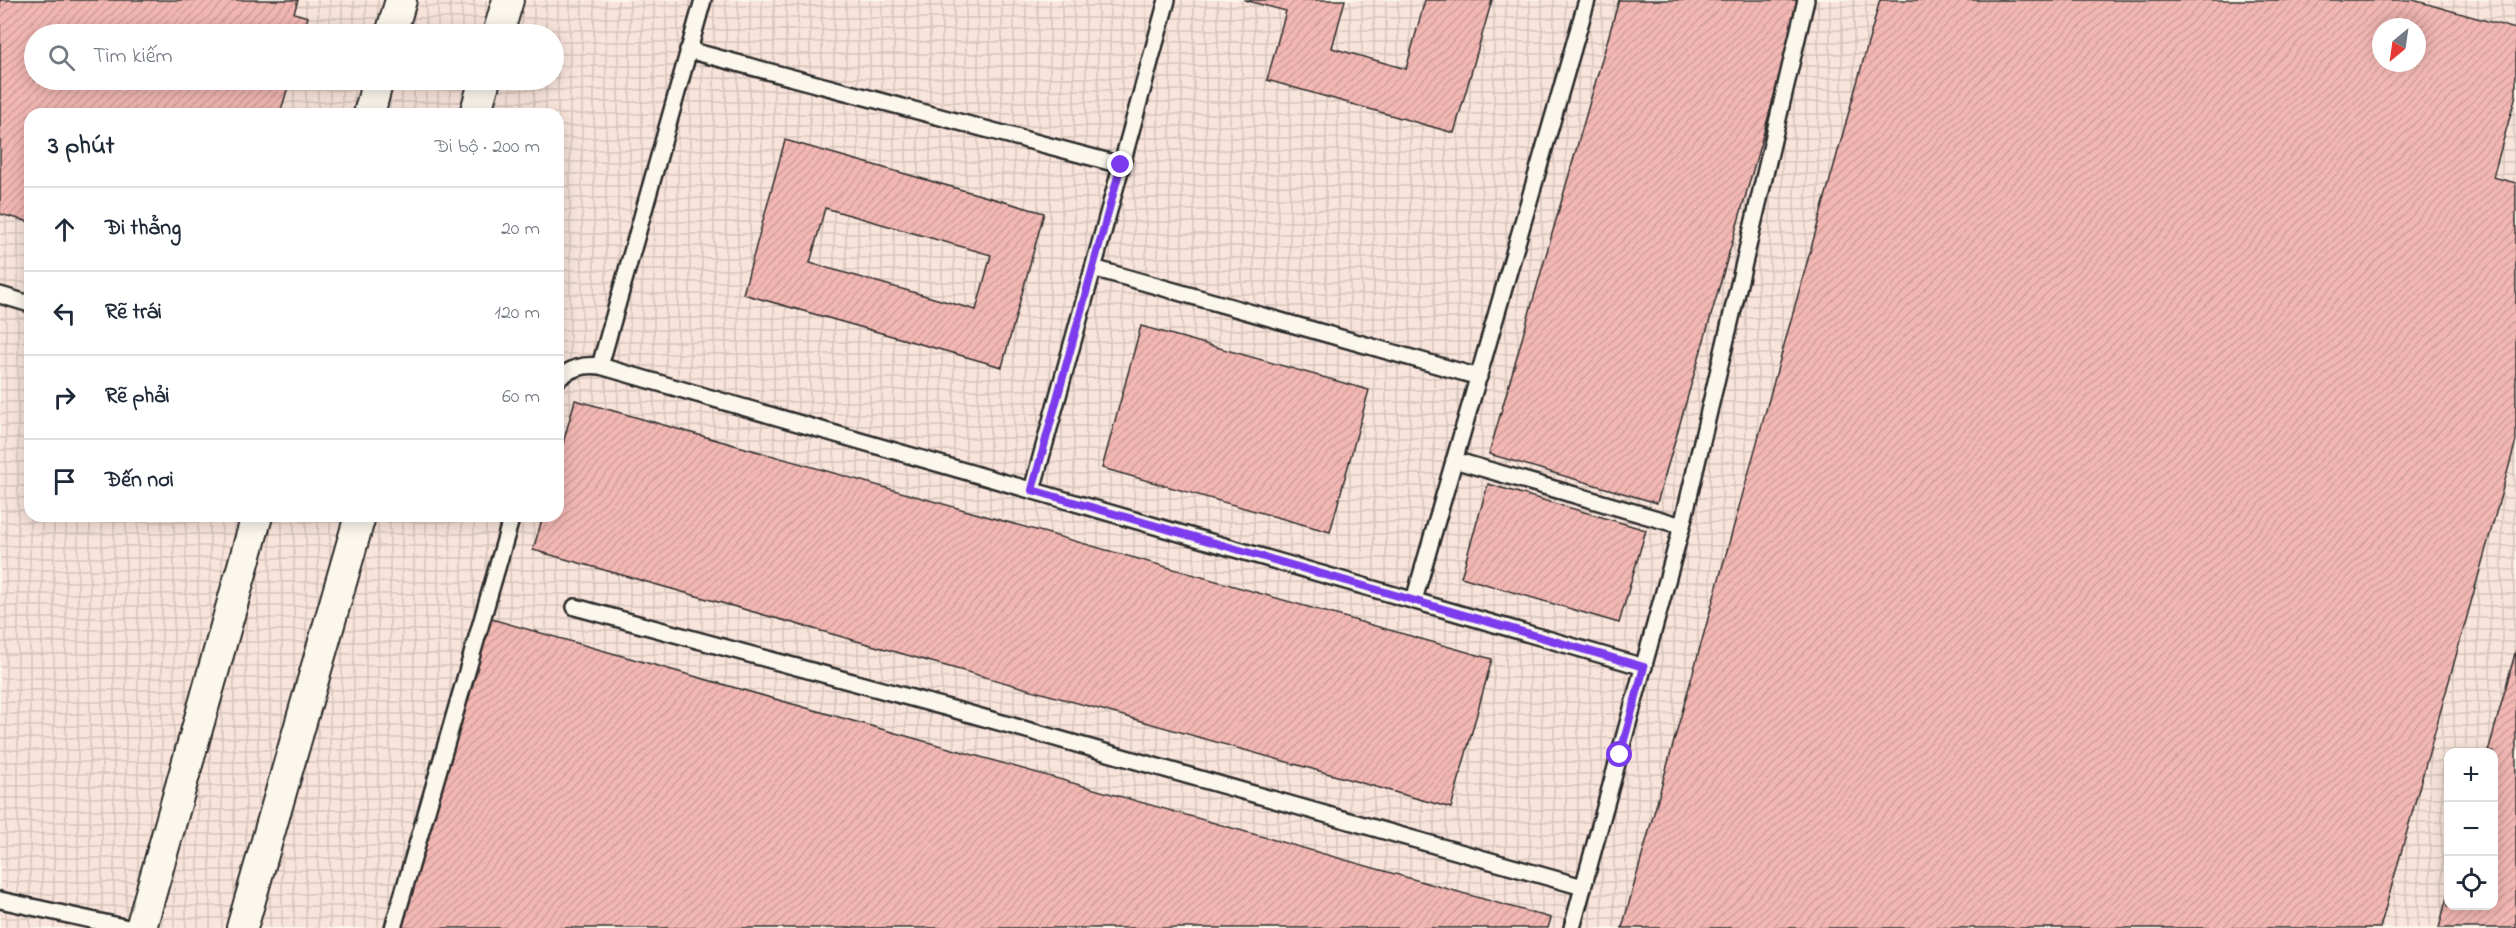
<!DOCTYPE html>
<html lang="vi">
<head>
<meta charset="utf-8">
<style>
  :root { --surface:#fff; --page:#f2f2f3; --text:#1f2937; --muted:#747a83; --line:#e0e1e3 }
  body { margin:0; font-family:"Indie Flower",sans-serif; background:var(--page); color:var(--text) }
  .controls { position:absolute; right:18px; bottom:18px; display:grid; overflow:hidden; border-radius:12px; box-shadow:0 3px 15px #0003 }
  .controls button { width:54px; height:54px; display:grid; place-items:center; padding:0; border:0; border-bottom:2px solid var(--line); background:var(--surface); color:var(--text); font:30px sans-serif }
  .compass { position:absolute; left:2372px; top:18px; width:54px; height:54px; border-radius:50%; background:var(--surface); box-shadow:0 3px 15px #0003; rotate:209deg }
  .stop { position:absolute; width:18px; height:18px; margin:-14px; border:4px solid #7c3aed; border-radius:50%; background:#fff }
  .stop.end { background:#7c3aed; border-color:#fff; box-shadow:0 2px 6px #0008 }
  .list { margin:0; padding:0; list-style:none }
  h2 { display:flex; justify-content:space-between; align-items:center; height:78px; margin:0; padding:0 24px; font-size:26px }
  h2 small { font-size:20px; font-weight:400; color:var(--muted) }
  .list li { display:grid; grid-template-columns:39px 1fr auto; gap:18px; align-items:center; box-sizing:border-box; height:84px; padding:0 24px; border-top:2px solid var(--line) }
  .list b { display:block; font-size:22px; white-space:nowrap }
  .list em { font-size:20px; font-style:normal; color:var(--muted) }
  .icon { flex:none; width:33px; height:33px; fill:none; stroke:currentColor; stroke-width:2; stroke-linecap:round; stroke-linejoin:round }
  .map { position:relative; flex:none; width:2516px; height:928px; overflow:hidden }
  .search { position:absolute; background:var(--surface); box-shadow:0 3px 15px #0003; left:24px; top:24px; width:540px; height:66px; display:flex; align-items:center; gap:15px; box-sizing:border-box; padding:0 21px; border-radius:33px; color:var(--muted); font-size:22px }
  .panel { position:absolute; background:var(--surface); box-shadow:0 3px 15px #0003; left:24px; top:108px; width:540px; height:414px; border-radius:18px }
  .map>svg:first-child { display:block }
  .industrial { fill:url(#industrial-grid); fill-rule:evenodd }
  .building { fill:url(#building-hatch); stroke:#2b2b2b; stroke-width:1.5; fill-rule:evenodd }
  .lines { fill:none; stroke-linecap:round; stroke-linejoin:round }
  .lane-casing { stroke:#2b2b2b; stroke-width:20 }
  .street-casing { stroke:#2b2b2b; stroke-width:34 }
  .lane { stroke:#fbf7ec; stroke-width:15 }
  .street { stroke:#fbf7ec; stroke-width:30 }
  .route { stroke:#7c3aed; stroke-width:8 }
</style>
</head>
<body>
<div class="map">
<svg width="2516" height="928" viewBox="0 0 2516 928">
  <defs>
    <pattern id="industrial-grid" width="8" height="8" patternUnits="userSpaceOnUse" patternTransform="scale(1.5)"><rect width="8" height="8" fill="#f9e4db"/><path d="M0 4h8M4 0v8" fill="none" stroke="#d6c4bc"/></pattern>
    <pattern id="building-hatch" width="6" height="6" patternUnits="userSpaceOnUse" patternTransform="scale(1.5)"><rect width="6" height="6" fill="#f3b7b3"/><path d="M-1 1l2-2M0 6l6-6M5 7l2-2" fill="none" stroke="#d09e9a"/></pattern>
  </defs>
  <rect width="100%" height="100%" fill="#fbf7ec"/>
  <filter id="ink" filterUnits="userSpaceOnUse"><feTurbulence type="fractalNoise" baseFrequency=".0167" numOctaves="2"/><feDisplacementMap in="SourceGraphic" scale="12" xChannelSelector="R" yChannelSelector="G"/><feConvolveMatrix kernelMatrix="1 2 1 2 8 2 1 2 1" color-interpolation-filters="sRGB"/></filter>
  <g filter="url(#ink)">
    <!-- industrial -->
    <path class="industrial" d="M 0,0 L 2516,0 L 2516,928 L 0,928 ZM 2381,27 L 2417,27 L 2417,63 L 2381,63 ZM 34,34 L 554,34 L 554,80 L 34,80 ZM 30,114 L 558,114 L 558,516 L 30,516 ZM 2448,752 L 2494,752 L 2494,906 L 2448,906 Z"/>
    <!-- building -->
    <path class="building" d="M 0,0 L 298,0 L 294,13 L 308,17 L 303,34 L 34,34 L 34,80 L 290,80 L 280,114 L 30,114 L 30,222 L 0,214 Z
      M 1244,0 L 1345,0 L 1332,48 L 1406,69 L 1425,0 L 1492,0 L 1454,133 L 1267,80 L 1286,11 Z
      M 1619,0 L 1802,0 L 1657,503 L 1489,454 Z
      M 1880,0 L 2413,0 L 2516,29 L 2516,95 L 2493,177 L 2516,183 L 2516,441 L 2380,928 L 1622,928 ZM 2381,27 L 2417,27 L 2417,63 L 2381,63 Z
      M 785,140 L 1044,213 L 1002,367 L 743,294 ZM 825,208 L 991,255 L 976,310 L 810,263 Z
      M 1141,326 L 1369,390 L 1330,532 L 1102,468 Z
      M 575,400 L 1492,659 L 1451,808 L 533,550 L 543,516 L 558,516 L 558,461 Z
      M 1488,484 L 1646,530 L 1619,623 L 1461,577 Z
      M 488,618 L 1551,918 L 1548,928 L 402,928 Z
      M 2516,650 L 2516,928 L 2439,928 L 2448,893 L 2448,906 L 2494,906 L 2494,752 L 2488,752 Z"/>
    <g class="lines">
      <defs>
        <path id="lane" d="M 688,50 L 1121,165
          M 1093,268 L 1479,377
          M 0,295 L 30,304
          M 600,366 L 703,0
          M 558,379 C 571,368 583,364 600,366 L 1644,667
          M 1454,460 L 1682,526
          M 1032,490 L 1167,0
          M 1414,600 L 1587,0
          M 575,607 L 956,710 L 1583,887
          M 0,900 L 128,928
          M 393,928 L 512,516
          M 1572,928 L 1682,526 L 1806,0"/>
        <path id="street" d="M 391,34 L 401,0
          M 498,34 L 508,0
          M 369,114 L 378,80
          M 475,114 L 485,80
          M 141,928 L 257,516
          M 242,928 L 360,516"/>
      </defs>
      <!-- lane casing -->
      <use href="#lane" class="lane-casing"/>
      <!-- street casing -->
      <use href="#street" class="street-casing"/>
      <!-- lane -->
      <use href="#lane" class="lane"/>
      <!-- street -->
      <use href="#street" class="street"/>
    </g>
  </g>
  <g class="lines" filter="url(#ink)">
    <!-- route -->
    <path class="route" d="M 1121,165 L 1032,490 L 1644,667 L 1620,755"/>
  </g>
</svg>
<div class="controls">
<button>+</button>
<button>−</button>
<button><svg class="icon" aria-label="locate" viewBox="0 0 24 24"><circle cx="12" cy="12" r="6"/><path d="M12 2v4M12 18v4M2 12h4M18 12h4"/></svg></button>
</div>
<svg class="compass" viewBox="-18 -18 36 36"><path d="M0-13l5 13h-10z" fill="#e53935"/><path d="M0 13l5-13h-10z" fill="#747a83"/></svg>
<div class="stop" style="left:1620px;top:755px"></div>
<div class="stop end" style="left:1121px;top:165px"></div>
<div class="search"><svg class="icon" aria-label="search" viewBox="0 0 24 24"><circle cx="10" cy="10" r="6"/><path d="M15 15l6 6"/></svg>Tìm kiếm</div>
<section class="panel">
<h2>3 phút<small>Đi bộ · 200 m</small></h2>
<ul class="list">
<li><svg class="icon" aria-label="ahead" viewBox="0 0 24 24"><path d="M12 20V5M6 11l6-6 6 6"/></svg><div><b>Đi thẳng</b></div><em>20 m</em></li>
<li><svg class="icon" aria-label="left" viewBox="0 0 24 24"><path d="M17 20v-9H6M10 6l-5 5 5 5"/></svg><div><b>Rẽ trái</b></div><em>120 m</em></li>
<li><svg class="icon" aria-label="right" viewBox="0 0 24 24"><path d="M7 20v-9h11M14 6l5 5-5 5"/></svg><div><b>Rẽ phải</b></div><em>60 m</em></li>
<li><svg class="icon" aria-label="arrive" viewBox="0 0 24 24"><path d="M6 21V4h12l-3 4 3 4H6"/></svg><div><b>Đến nơi</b></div></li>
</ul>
</section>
</div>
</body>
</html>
